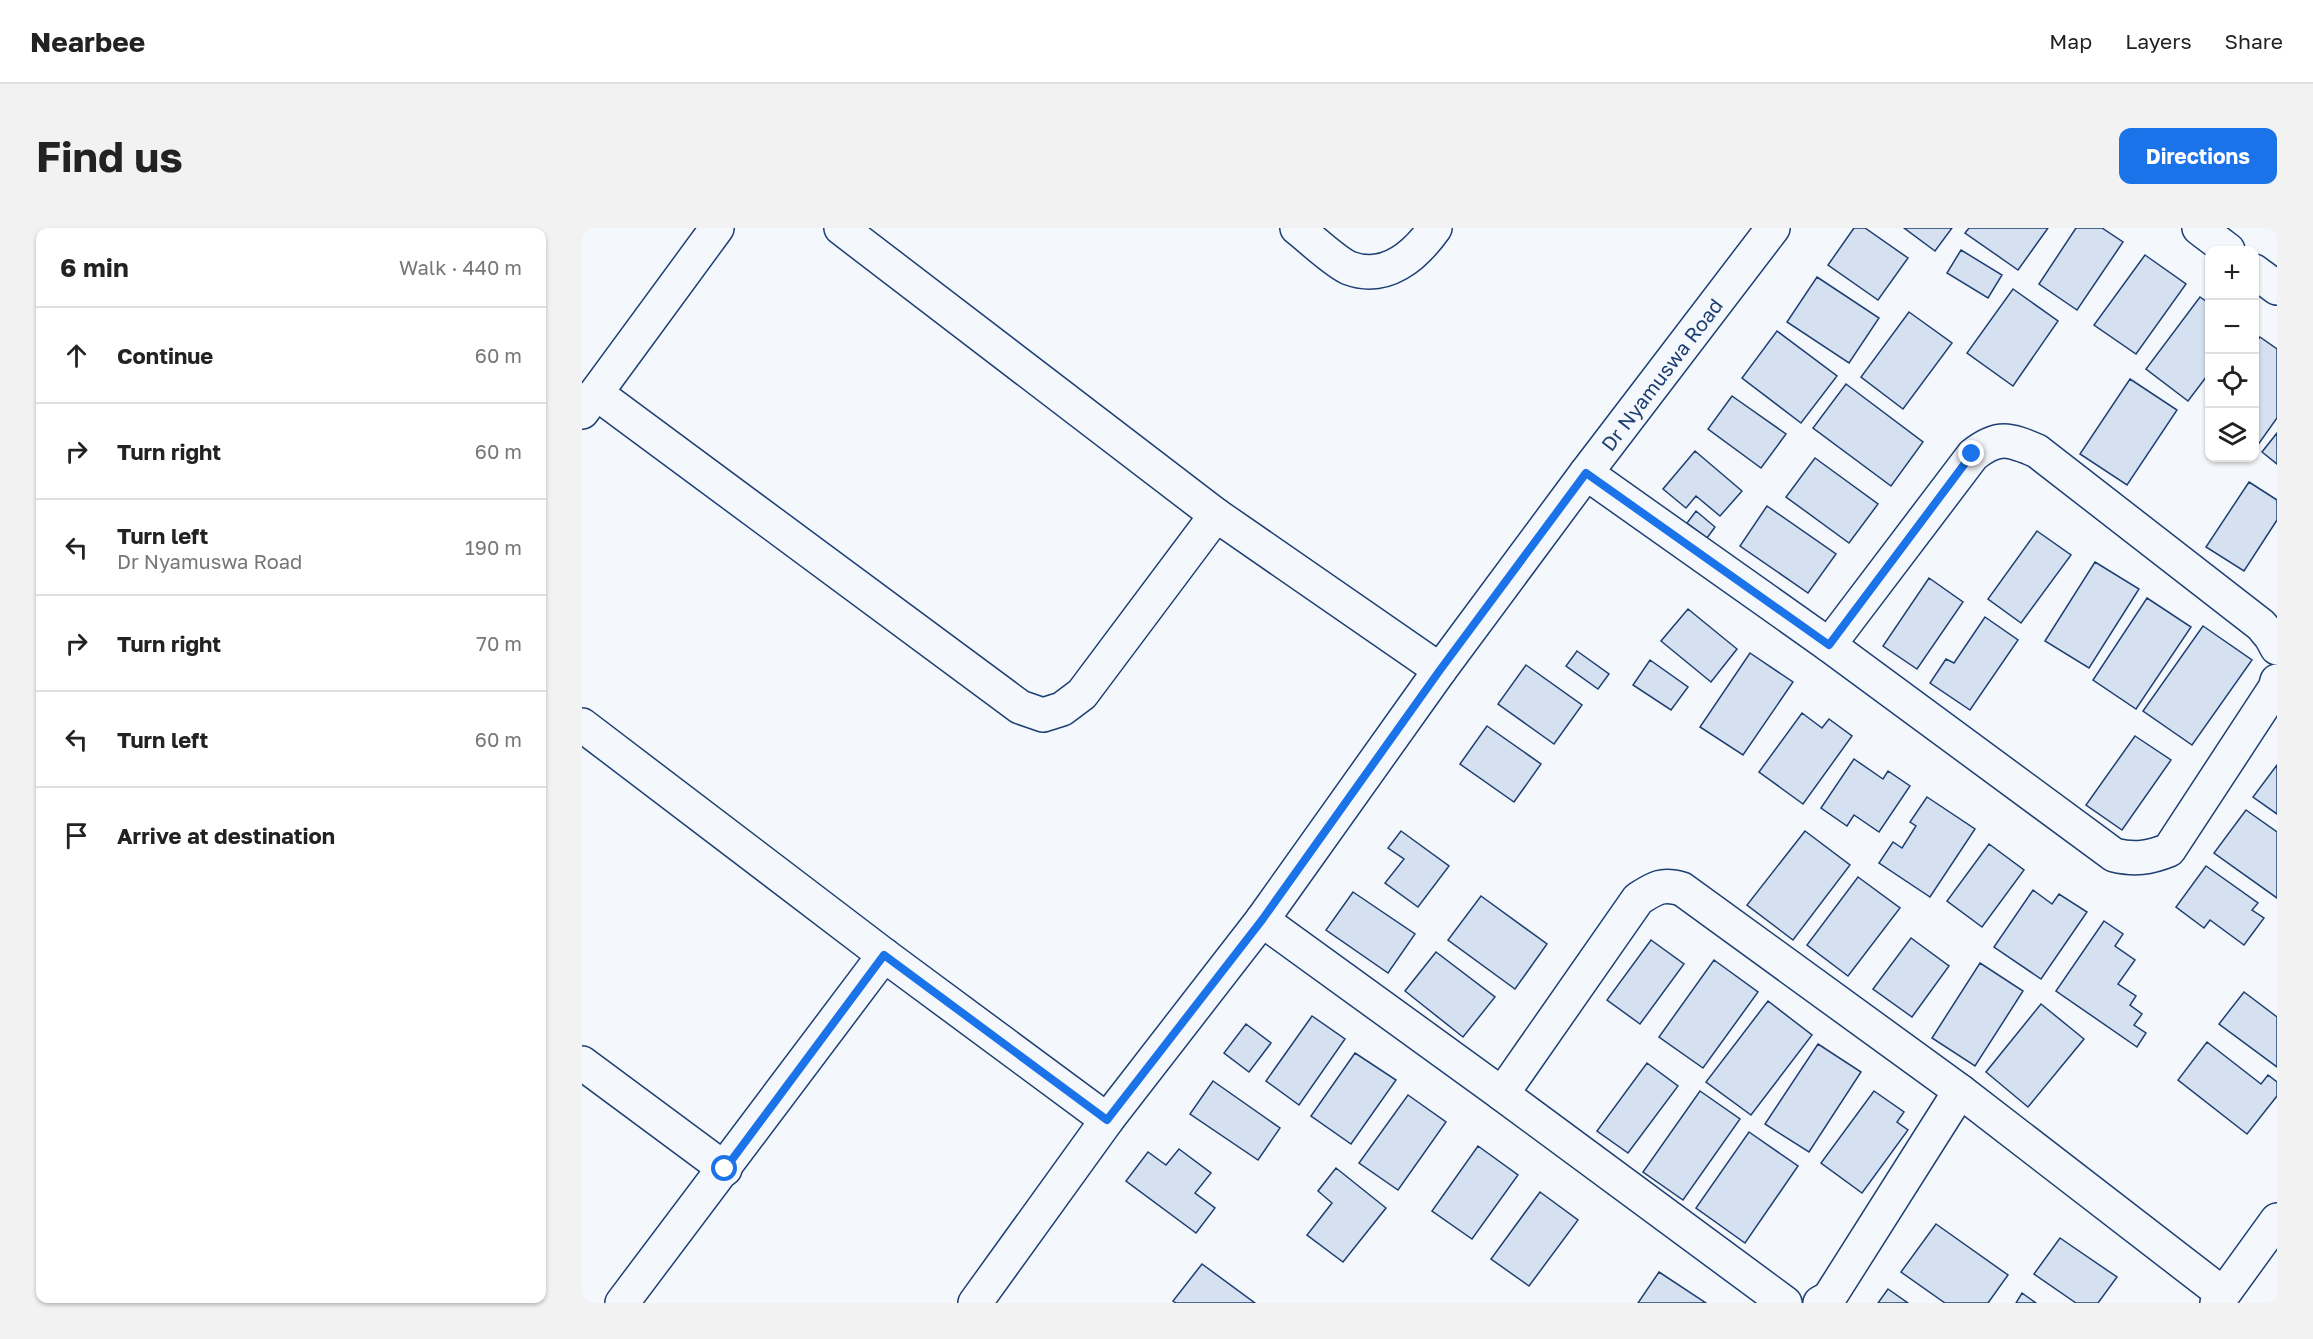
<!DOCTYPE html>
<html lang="en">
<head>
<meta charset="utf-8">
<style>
  :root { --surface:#fff; --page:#f2f2f2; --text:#222; --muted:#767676; --line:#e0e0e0; --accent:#1a73e8 }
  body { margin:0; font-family:"Golos Text",sans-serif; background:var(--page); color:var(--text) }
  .controls { position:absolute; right:18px; top:18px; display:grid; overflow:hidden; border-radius:12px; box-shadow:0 2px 4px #0004 }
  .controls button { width:54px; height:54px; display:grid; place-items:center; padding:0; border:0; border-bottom:2px solid var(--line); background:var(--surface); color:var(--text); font:30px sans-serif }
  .stop { position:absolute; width:18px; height:18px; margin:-14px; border:4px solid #1a73e8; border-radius:50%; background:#fff }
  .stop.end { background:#1a73e8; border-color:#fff; box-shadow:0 2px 6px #0008 }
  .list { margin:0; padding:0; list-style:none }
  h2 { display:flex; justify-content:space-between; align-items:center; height:78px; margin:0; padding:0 24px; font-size:26px }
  h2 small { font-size:20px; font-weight:400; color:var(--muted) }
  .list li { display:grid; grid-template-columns:39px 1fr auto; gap:18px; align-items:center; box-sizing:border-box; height:96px; padding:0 24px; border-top:2px solid var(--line) }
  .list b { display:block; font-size:22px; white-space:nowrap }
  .list p { margin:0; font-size:20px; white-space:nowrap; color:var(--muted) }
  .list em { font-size:20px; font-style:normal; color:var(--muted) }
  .icon { flex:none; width:33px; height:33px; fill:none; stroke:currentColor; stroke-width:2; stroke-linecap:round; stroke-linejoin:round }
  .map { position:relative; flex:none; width:1695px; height:1075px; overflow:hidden; border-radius:12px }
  header { display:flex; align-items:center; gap:36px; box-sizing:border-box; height:84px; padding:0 30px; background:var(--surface); border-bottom:2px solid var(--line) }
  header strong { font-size:28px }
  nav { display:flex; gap:33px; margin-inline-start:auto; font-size:21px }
  .intro { display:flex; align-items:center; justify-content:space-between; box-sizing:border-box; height:144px; padding:0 36px }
  h1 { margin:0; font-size:42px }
  .button { padding:15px 27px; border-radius:12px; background:var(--accent); color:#fff; font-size:21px; font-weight:700 }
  main { display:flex; gap:36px; padding:0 36px }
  aside { flex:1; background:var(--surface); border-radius:12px; box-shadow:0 2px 4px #0004 }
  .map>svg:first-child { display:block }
  .building { fill:#d5e0f0; stroke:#1d3f73; stroke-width:1.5 }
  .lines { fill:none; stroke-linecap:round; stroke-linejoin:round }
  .minor-casing { stroke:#1d3f73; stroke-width:36 }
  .minor { stroke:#f4f7fb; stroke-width:33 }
  .route { stroke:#1a73e8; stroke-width:8 }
  .labels { text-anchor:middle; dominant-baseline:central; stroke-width:4.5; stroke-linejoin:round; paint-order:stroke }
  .street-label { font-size:20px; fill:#1d3f73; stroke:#f4f7fb }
</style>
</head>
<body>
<header>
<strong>Nearbee</strong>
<nav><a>Map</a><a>Layers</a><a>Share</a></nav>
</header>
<div class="intro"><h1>Find us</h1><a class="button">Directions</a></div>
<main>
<aside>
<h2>6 min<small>Walk · 440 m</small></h2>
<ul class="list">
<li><svg class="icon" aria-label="ahead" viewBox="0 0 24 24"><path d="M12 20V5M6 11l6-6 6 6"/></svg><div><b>Continue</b></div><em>60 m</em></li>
<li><svg class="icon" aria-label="right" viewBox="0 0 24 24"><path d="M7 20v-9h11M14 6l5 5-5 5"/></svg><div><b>Turn right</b></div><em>60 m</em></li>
<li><svg class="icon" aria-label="left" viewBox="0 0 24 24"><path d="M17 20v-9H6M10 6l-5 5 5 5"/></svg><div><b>Turn left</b><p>Dr Nyamuswa Road</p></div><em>190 m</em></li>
<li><svg class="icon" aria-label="right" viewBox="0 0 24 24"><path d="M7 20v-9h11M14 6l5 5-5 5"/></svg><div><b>Turn right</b></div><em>70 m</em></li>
<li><svg class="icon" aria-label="left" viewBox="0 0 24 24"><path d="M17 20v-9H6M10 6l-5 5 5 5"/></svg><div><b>Turn left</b></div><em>60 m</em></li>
<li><svg class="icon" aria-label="arrive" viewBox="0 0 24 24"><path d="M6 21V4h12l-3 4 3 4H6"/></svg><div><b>Arrive at destination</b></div></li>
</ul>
</aside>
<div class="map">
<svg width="1695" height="1075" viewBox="0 0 1695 1075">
  <rect width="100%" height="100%" fill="#f4f7fb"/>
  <!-- building -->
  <path class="building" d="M 1272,0 L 1283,0 L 1326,30 L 1296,72 L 1246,37 Z
    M 1322,0 L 1370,0 L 1353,23 Z
    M 1387,0 L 1466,0 L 1436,42 L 1383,5 Z
    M 1494,0 L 1520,0 L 1541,14 L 1495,82 L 1457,56 Z
    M 1379,22 L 1420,47 L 1406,70 L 1365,45 Z
    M 1563,27 L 1604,56 L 1554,126 L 1512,97 Z
    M 1235,49 L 1297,90 L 1267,135 L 1205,94 Z
    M 1431,61 L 1476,93 L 1431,158 L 1385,125 Z
    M 1618,69 L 1628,76 L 1628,144 L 1606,173 L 1564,141 Z
    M 1327,84 L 1370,115 L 1321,181 L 1279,149 Z
    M 1195,103 L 1255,148 L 1219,195 L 1160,150 Z
    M 1678,109 L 1695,121 L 1695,190 L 1673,221 L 1672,117 Z
    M 1548,151 L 1595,182 L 1545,257 L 1498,226 Z
    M 1264,156 L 1341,214 L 1309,258 L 1231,200 Z
    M 1150,168 L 1204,206 L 1179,240 L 1126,201 Z
    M 1695,205 L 1695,236 L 1680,224 Z
    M 1113,223 L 1160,263 L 1138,288 L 1114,268 L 1104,280 L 1081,261 Z
    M 1233,230 L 1296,276 L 1267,315 L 1204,269 Z
    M 1667,254 L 1695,272 L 1695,292 L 1662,343 L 1624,319 Z
    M 1185,278 L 1254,326 L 1226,365 L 1158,318 Z
    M 1114,283 L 1133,299 L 1125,310 L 1105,295 Z
    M 1455,303 L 1489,327 L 1439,395 L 1406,371 Z
    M 1513,334 L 1557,361 L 1507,440 L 1463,413 Z
    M 1347,350 L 1381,374 L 1335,441 L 1301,418 Z
    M 1565,370 L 1609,399 L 1554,481 L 1511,452 Z
    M 1106,381 L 1155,421 L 1129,454 L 1079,413 Z
    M 1403,389 L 1436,412 L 1388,482 L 1348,455 L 1364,431 L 1372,435 Z
    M 1621,398 L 1670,432 L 1610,517 L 1561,483 Z
    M 995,423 L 1027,446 L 1016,461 L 984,438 Z
    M 1168,425 L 1211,454 L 1161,527 L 1118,499 Z
    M 1068,432 L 1106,459 L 1089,482 L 1051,457 Z
    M 944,437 L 1000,477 L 972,516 L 916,476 Z
    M 1220,485 L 1240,500 L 1247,491 L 1270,508 L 1221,576 L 1177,544 Z
    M 905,498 L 959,536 L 932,574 L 878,536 Z
    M 1553,508 L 1589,532 L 1540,602 L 1504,577 Z
    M 1272,531 L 1301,551 L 1306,543 L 1328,558 L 1297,604 L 1272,587 L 1265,598 L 1239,580 Z
    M 1695,537 L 1695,586 L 1671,569 Z
    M 1345,569 L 1393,601 L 1348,669 L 1297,635 L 1311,614 L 1320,620 L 1334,598 L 1328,594 Z
    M 1664,582 L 1695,604 L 1695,670 L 1632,625 Z
    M 819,603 L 867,638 L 836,679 L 803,655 L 822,631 L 806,620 Z
    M 1223,603 L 1268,637 L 1211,712 L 1165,677 Z
    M 1407,616 L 1442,642 L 1400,699 L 1365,673 Z
    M 1624,638 L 1676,675 L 1670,682 L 1682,690 L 1662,717 L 1628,692 L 1622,700 L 1594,679 Z
    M 1276,649 L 1318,680 L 1266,748 L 1225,717 Z
    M 1451,662 L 1470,676 L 1477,666 L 1505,684 L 1459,751 L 1412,719 Z
    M 771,664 L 833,706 L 806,745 L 744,702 Z
    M 899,668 L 965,716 L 933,761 L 866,712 Z
    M 1522,693 L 1541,706 L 1533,718 L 1553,732 L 1536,756 L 1554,768 L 1548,777 L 1560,786 L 1552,797 L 1564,805 L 1555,819 L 1474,763 Z
    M 1329,710 L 1367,738 L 1330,789 L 1291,761 Z
    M 1069,712 L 1102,736 L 1058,796 L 1025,772 Z
    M 854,724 L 913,769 L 881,809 L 823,763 Z
    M 1132,732 L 1176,764 L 1121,840 L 1077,809 Z
    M 1398,735 L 1441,763 L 1393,838 L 1350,810 Z
    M 1662,764 L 1695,789 L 1695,839 L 1637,796 Z
    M 1186,773 L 1230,807 L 1169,887 L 1124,854 Z
    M 1459,776 L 1502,811 L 1446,879 L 1404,844 Z
    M 730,788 L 763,811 L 717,877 L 684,853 Z
    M 664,796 L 689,815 L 667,844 L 642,825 Z
    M 1625,814 L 1679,856 L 1686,847 L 1695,854 L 1695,868 L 1665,906 L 1596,852 Z
    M 1236,816 L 1279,844 L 1227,924 L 1183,896 Z
    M 773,825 L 814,852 L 769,916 L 729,888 Z
    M 1065,835 L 1096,858 L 1046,925 L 1015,903 Z
    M 631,853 L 698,900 L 676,932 L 608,886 Z
    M 1118,863 L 1158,891 L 1101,972 L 1061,944 Z
    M 1292,863 L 1322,884 L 1315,894 L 1326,902 L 1280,965 L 1239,935 Z
    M 826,867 L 864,894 L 816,962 L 777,935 Z
    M 1167,904 L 1216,938 L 1163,1015 L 1114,980 Z
    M 896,918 L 936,947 L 890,1011 L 850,983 Z
    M 597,921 L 629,945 L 613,965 L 633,980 L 614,1005 L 544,953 L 566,924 L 584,937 Z
    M 754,940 L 804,980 L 761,1034 L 725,1007 L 750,975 L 736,963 Z
    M 958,964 L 996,992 L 947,1058 L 909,1031 Z
    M 1354,996 L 1426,1047 L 1406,1075 L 1363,1075 L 1319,1044 Z
    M 1478,1010 L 1535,1049 L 1516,1075 L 1494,1075 L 1452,1046 Z
    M 620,1036 L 673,1075 L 594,1075 L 591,1073 Z
    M 1077,1044 L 1124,1075 L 1056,1075 Z
    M 1306,1061 L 1326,1075 L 1296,1075 Z
    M 1440,1065 L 1454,1075 L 1434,1075 Z"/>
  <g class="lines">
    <defs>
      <g id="minor">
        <path d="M 259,0 L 634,287 L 858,442"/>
        <path d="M 715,0 C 728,10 753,34 767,40 C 804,54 833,28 853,0"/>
        <path d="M 1617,0 L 1646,22"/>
        <path d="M 1672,43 L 1695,60"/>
        <path d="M 14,165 L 438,479 L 461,487 L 480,481 L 500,466 L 634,287"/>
        <path d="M 0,184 L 135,0"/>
        <path d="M 1004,245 L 1247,417 L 1532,627 C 1553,632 1567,630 1587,622 L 1693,460 L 1695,453"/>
        <path d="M 1247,417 L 1391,227 C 1416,207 1427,211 1455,223 L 1679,397 L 1689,409 L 1695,420"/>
        <path d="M 0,497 L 302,727 L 525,892"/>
        <path d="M 680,692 L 920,866"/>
        <path d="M 0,835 L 143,941"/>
        <path d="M 1378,863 L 1641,1066"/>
        <path d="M 40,1075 L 302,727"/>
        <path id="s1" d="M 393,1075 L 525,892 L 680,692 L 858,442 L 1004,245 L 1191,0"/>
        <path d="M 1203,1075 L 920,866 L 1056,671 C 1073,660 1080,655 1100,661 L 1378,863 L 1247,1070 L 1238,1075"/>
        <path d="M 1635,1075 L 1695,992"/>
      </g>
    </defs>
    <!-- minor casing -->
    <use href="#minor" class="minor-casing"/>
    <!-- minor -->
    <use href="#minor" class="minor"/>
  </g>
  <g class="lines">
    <!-- route -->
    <path class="route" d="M 143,941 L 302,727 L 525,892 L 680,692 L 858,442 L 1004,245 L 1247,417 L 1390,226"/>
  </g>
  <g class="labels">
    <!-- street labels -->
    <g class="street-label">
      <text stroke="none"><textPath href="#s1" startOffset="1155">Dr Nyamuswa Road</textPath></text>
    </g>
  </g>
</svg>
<div class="controls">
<button>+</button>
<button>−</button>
<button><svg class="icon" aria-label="locate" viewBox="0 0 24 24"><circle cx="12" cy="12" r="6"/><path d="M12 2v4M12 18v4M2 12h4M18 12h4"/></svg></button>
<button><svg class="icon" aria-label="layers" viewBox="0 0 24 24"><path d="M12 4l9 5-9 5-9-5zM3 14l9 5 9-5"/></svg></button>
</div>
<div class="stop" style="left:143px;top:941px"></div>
<div class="stop end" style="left:1390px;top:226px"></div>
</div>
</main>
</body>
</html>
